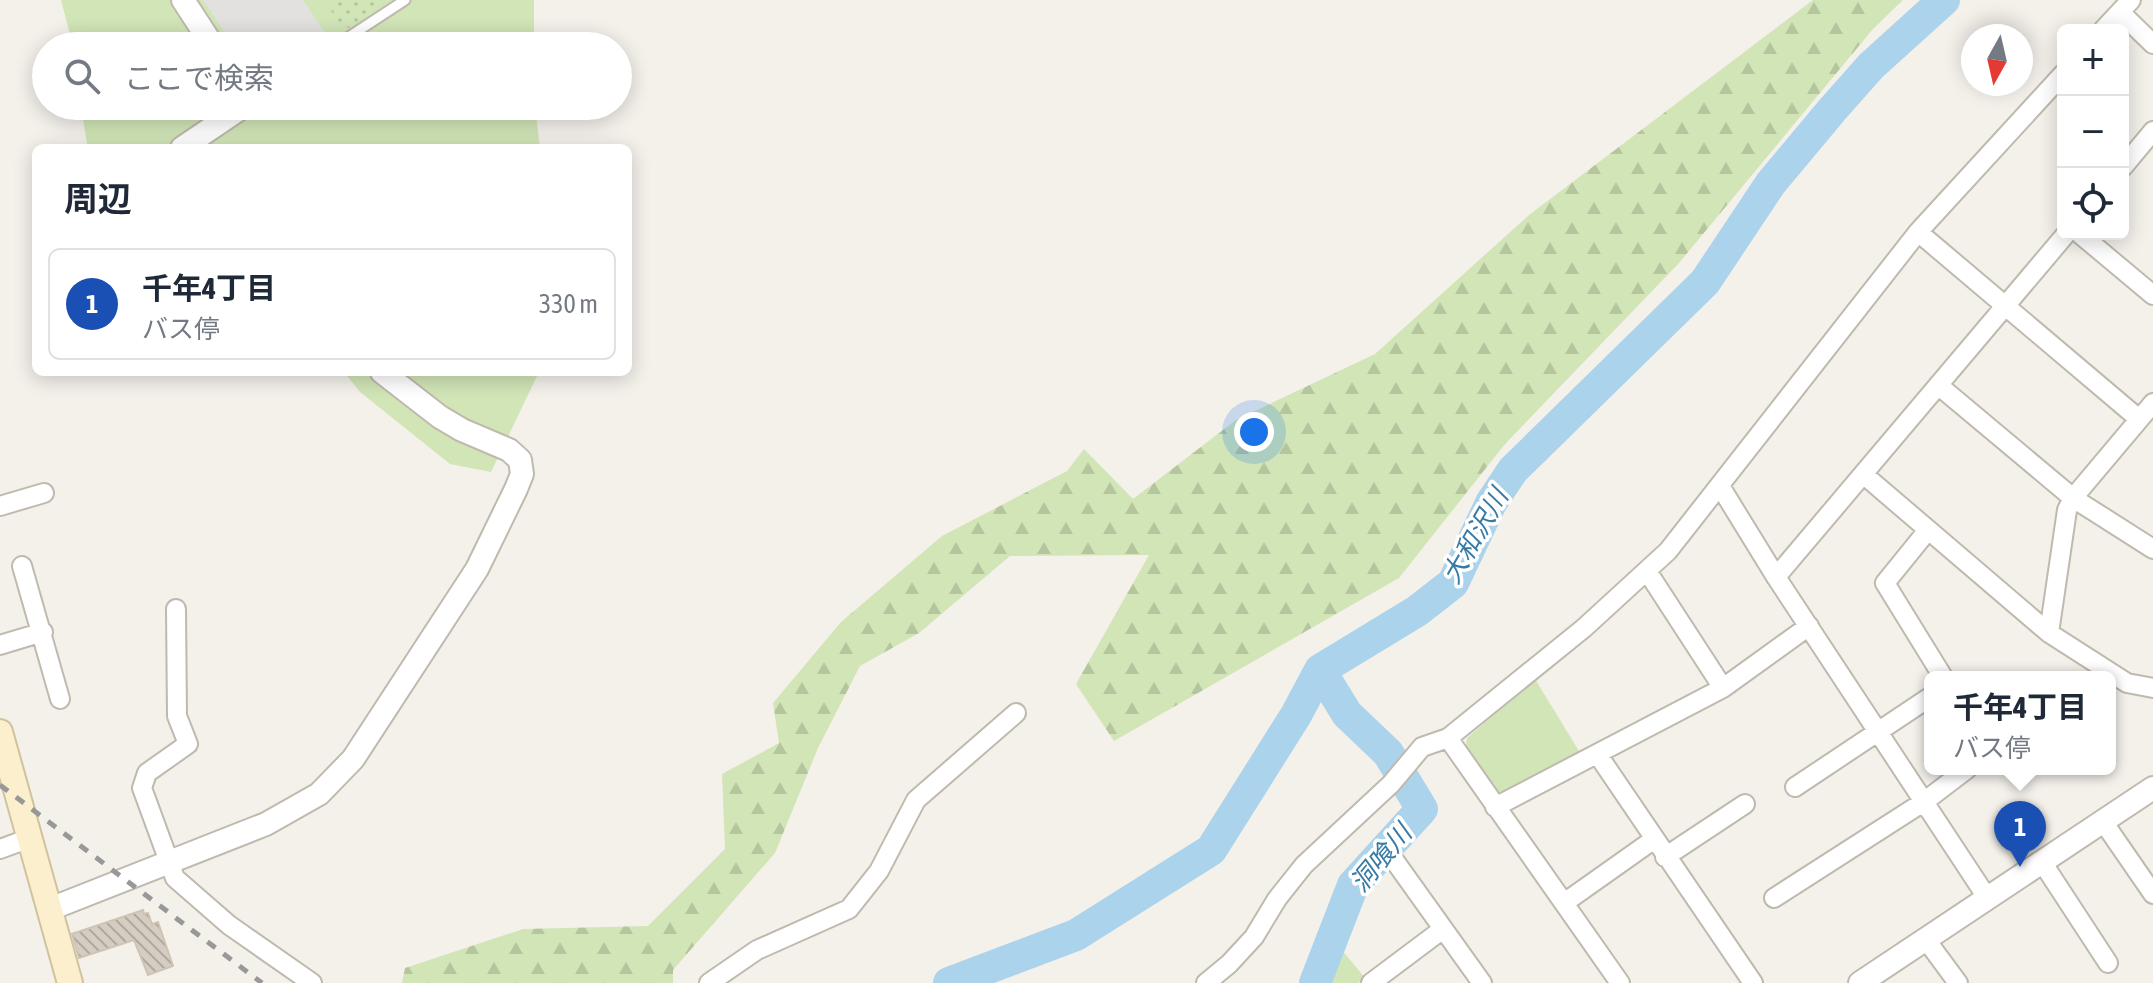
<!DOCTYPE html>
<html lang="ja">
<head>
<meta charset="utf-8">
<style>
  :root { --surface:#fff; --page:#f6f6f7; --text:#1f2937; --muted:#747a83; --line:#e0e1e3; --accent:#eb432b }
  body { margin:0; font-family:"Asap Condensed","Noto Sans JP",sans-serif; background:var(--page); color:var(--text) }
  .controls { position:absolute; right:24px; top:24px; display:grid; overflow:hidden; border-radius:12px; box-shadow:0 4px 20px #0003 }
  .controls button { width:72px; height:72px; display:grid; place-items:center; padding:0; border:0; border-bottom:2px solid var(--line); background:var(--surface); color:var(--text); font:40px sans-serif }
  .compass { position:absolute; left:1961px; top:24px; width:72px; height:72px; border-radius:50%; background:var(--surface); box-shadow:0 4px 20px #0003; rotate:188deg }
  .you { position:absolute; left:1254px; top:432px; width:28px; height:28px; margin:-20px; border:6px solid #fff; border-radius:50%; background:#1a73e8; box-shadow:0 0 0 12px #1a73e833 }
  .badge { display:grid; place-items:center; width:52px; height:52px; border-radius:50%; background:var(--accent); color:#fff; font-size:26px; font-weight:700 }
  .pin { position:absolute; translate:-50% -66px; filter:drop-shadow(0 2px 4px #0008) }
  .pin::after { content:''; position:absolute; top:42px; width:28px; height:24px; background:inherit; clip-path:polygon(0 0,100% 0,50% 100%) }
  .popup { position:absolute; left:1924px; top:671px; width:192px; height:104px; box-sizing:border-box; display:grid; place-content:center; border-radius:12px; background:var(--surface); filter:drop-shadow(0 2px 6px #0005); font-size:26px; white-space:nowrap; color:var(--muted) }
  .popup b { font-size:30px; color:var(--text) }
  .popup::after { content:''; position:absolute; left:50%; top:100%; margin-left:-16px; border:16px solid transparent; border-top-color:var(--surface) }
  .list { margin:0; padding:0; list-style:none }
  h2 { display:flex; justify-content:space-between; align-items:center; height:104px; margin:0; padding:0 32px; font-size:34px }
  h2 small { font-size:26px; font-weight:400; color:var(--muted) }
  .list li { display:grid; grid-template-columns:52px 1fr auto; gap:24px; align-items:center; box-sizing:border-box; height:112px; margin:0 16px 16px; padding:0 16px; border:2px solid var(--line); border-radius:12px }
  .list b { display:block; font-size:30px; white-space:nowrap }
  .list p { margin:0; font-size:26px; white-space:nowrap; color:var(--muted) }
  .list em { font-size:26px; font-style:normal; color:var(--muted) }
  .icon { flex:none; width:44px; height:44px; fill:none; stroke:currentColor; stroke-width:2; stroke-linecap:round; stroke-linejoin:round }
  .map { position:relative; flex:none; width:2153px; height:983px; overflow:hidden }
  .search { position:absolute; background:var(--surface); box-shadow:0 4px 20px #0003; left:32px; top:32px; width:600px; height:88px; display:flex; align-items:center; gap:20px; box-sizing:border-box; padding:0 28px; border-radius:44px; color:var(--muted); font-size:30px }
  .panel { position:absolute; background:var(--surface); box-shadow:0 4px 20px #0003; left:32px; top:144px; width:600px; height:232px; border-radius:12px }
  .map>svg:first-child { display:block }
  .green { fill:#d1e5b7 }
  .forest { fill:url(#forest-firs) }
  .garden { fill:url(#garden-dots) }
  .parking { fill:#e3e1df }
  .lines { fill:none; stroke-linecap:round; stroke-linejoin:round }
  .river { stroke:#acd3ec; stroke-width:32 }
  .building { fill:url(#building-back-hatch); stroke:#cfc4b4; stroke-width:2 }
  .service-casing { stroke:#bfb9ae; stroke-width:13 }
  .minor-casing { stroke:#bfb9ae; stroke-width:22 }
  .tertiary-casing { stroke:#bfb9ae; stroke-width:26 }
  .secondary-casing { stroke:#d0c29d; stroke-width:28 }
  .service { stroke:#fff; stroke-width:9 }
  .minor { stroke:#fff; stroke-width:18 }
  .tertiary { stroke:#fff; stroke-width:22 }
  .secondary { stroke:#fbefce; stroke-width:24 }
  .rail { stroke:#989898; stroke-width:5; stroke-dasharray:10 10; stroke-linecap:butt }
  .labels { text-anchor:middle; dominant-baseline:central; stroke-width:7; stroke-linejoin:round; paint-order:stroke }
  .water-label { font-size:26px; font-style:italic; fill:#377aa5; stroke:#fff }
</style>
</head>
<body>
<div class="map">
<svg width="2153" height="983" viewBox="0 0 2153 983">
  <defs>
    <pattern id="forest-firs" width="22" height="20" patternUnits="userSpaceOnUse" patternTransform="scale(2)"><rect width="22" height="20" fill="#d1e5b7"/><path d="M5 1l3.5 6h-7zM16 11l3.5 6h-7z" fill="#b5c69e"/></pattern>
    <pattern id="garden-dots" width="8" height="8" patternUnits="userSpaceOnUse" patternTransform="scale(2)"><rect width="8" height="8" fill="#d1e5b7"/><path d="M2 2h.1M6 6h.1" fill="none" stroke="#b5c69e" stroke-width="1.8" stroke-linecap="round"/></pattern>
    <pattern id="building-back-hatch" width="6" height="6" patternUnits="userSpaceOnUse" patternTransform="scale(2)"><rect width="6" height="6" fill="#d5cdc1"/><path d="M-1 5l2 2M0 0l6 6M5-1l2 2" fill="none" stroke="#afa89e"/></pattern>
  </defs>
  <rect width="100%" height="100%" fill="#f4f1eb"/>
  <!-- green -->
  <path class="green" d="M 61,0 L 534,0 L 534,46 L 73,46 Z
    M 81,106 L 535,106 L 540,148 L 90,148 L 87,144 Z
    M 344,372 L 539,372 L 491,472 L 450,464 L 360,392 Z
    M 1535,679 L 1582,756 L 1506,794 L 1493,794 L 1465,753 L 1467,738 Z
    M 1337,944 L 1365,978 L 1358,983 L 1320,983 Z"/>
  <!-- forest -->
  <path class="forest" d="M 1813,0 L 1903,0 L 1873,29 L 1679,263 L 1505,444 L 1399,578 L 1114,741 L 1076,684 L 1149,555 L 1010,556 L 919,633 L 860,666 L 818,748 L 775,853 L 673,970 L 673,983 L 402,983 L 405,968 L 523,929 L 648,926 L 725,849 L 722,774 L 779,743 L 773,703 L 841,622 L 942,536 L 1067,471 L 1084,449 L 1133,499 L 1236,420 L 1375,354 L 1529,215 Z"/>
  <!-- garden -->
  <path class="garden" d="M 324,0 L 386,0 L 385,5 L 349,28 L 341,26 Z"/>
  <!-- parking -->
  <path class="parking" d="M 203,0 L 303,0 L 327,36 L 313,46 L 234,46 Z"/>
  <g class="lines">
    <!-- river -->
    <path class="river" d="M 949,983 L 1076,935 L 1211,850 L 1296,715 L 1320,670 L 1417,611 L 1453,583 L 1491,503 L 1513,470 L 1705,282 L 1771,183 L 1832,110 L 1871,66 L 1944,0
      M 1315,983 L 1353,885 L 1422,809 L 1388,753 L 1347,714 L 1320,670"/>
  </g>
  <!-- building -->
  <path class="building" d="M 143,910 L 144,914 L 148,913 L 152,924 L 158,922 L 173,966 L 148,975 L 134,940 L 79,958 L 72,934 Z"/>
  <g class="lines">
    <defs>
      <path id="service" d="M 335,46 L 405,0"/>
      <path id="minor" d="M 2120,12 L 2153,44
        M 2103,30 L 2131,0
        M 2123,167 L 2153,131
        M 1918,232 L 2139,419
        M 2080,234 L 2153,295
        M 1938,385 L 2073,498 L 2153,549
        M 1863,474 L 2049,633 L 2127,683 L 2153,688
        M 1720,486 L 1776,577 L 1988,899
        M 0,506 L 44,493
        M 1928,530 L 1885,583 L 1943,677
        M 22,566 L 60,699
        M 1647,571 L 1723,688
        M 1776,577 L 2066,234
        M 176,609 L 177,716 L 188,744 L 147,773 L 142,788 L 175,878 L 229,925 L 312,983
        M 2049,633 L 2067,510 L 2073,498 L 2153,403
        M 0,645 L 43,632
        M 1448,738 L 1620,983
        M 1598,755 L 1753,983
        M 1795,787 L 1930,697
        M 1495,807 L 1723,688 L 1809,626
        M 2102,820 L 2153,894
        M 0,849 L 30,838
        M 1389,853 L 1482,983
        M 1665,857 L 1745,804
        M 2042,862 L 2108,963
        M 1774,898 L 1925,801 L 1967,769
        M 1564,903 L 1653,840
        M 1927,941 L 1958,983
        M 709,983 L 757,950 L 849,909 L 879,871 L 916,800 L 1016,713
        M 1206,983 L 1229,964 L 1254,937 L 1277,899 L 1304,865 L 1391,784 L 1422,747 L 1448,738 L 1584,628 L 1668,551 L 1918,232 L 2063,74
        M 1371,983 L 1443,929"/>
      <path id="tertiary" d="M 183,0 L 213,46
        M 182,148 L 244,106
        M 50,909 L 266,824 L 319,794 L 353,759 L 477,569 L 516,489 L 522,474 L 520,460 L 509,450 L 462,430 L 440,417 L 382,372
        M 1860,983 L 2153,788"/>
      <path id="secondary" d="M 0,732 L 70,983"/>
    </defs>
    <!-- service casing -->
    <use href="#service" class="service-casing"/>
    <!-- minor casing -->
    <use href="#minor" class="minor-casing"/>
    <!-- tertiary casing -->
    <use href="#tertiary" class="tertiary-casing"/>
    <!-- secondary casing -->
    <use href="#secondary" class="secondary-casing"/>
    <!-- service -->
    <use href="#service" class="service"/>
    <!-- minor -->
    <use href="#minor" class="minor"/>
    <!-- tertiary -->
    <use href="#tertiary" class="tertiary"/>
    <!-- secondary -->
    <use href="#secondary" class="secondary"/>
    <!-- rail -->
    <path class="rail" d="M 0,785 L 262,983"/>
  </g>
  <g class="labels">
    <!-- water labels -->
    <g class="water-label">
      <text transform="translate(1475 536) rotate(-60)">大和沢川</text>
      <text transform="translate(1381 858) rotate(-50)">洞喰川</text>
    </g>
  </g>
</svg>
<div class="controls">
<button>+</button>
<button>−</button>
<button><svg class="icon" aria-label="locate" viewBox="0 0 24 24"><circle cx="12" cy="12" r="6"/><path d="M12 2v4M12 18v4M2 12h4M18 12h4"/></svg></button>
</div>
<svg class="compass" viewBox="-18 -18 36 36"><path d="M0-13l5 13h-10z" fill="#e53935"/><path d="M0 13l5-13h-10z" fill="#747a83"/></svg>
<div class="you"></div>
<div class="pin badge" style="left:2020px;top:867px;background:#1a4fb4">1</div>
<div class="popup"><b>千年4丁目</b>バス停</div>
<div class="search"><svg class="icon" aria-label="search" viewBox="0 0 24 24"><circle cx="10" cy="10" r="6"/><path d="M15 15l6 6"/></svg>ここで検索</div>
<section class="panel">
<h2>周辺<small></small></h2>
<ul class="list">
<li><span class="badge" style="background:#1a4fb4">1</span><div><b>千年4丁目</b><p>バス停</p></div><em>330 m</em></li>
</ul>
</section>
</div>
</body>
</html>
